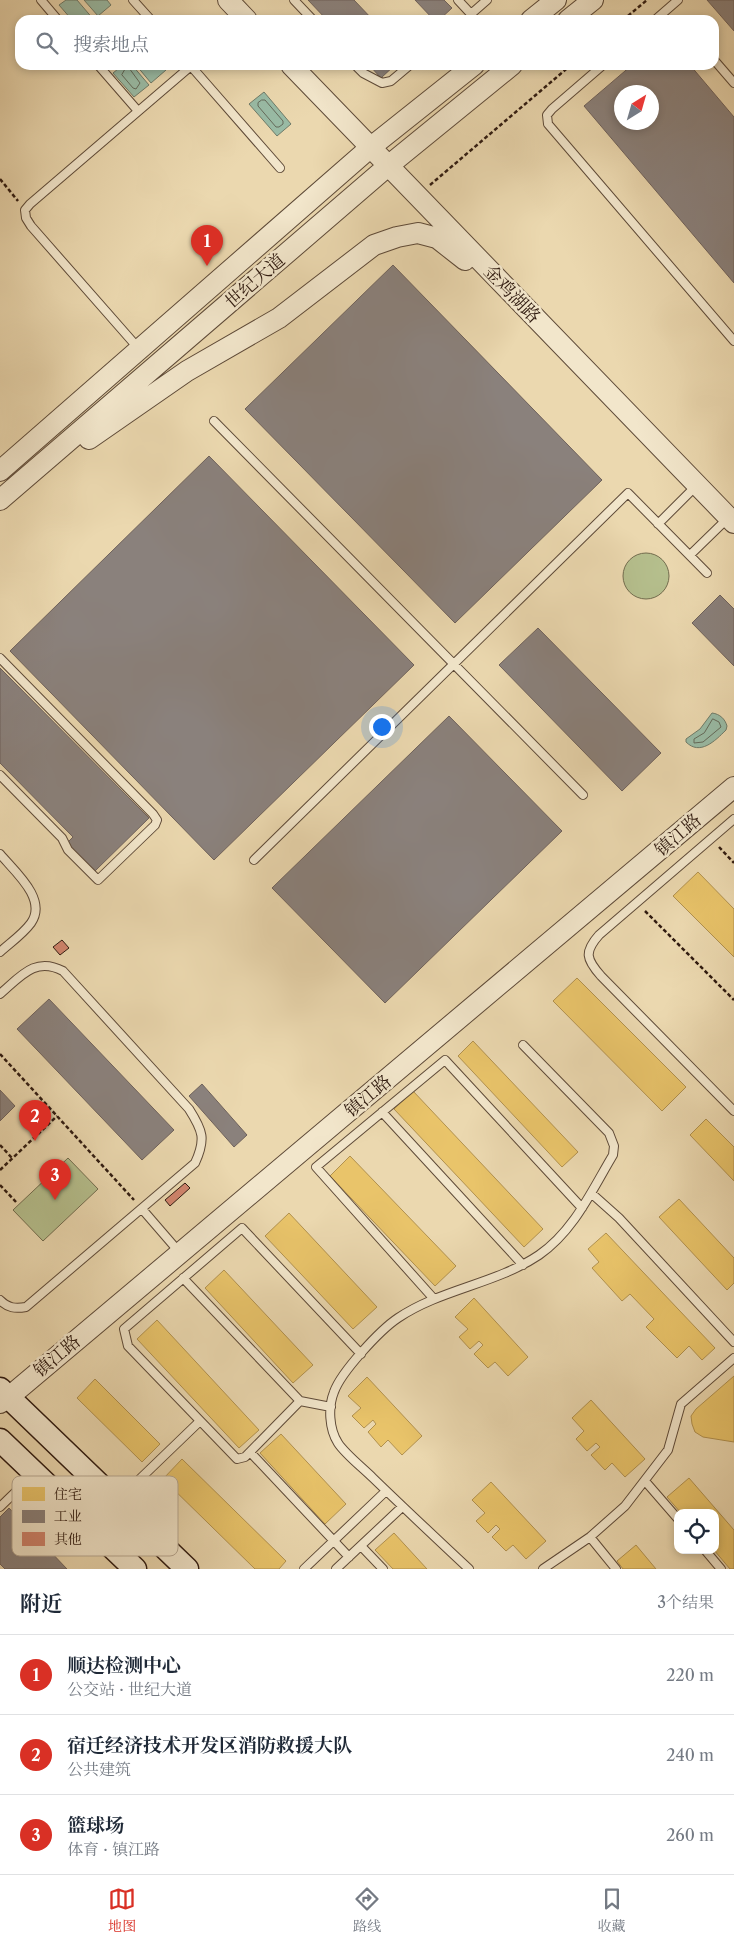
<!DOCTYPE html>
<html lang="zh">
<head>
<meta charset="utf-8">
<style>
  :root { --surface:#fff; --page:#f6f6f7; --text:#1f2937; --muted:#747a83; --line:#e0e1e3; --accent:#d93025 }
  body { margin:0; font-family:"Libre Caslon Text","Noto Serif SC",serif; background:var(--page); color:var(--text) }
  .controls { position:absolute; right:15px; bottom:15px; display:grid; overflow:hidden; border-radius:10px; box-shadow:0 2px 8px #0003 }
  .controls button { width:45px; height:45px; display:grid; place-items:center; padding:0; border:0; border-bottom:1px solid var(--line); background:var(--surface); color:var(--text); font:25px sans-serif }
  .compass { position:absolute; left:614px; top:85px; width:45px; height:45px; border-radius:50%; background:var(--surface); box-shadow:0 2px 8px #0003; rotate:37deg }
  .you { position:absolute; left:381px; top:726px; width:18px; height:18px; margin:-12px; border:4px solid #fff; border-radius:50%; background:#1a73e8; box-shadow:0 0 0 8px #1a73e833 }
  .badge { display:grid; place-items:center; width:32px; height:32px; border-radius:50%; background:var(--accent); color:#fff; font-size:16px; font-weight:700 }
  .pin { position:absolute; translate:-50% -41px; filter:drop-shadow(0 1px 2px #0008) }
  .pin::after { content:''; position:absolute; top:26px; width:18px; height:15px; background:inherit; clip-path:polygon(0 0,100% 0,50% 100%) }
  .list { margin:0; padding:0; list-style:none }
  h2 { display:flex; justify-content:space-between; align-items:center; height:65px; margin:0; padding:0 20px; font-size:21px }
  h2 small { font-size:16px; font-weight:400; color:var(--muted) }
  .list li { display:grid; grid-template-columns:32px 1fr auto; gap:15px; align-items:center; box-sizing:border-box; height:80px; padding:0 20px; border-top:1px solid var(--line) }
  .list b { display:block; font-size:19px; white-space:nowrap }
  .list p { margin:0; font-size:16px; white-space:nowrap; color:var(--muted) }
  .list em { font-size:16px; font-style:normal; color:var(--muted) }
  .icon { flex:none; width:28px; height:28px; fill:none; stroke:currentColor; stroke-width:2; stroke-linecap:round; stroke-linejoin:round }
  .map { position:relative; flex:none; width:734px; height:1569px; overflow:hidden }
  .search { position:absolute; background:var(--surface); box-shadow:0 2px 8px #0003; left:15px; right:15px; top:15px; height:55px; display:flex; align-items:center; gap:12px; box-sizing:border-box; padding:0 18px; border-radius:15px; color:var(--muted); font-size:19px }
  .sheet { height:305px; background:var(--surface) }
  nav { display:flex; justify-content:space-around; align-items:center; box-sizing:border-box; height:70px; border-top:1px solid var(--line); background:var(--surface); font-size:14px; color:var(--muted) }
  nav a { display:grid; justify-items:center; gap:2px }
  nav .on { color:var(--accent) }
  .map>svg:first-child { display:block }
  .green { fill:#b5bf8d; stroke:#726c4e }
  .water { fill:#99bba5; stroke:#6f7b69 }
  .homes { fill:#e9c46a; stroke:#b1914f }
  .industry { fill:#8a817c; stroke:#6f625c; fill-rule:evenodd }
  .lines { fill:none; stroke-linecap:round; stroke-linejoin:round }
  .shore { stroke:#646a5a; stroke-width:1 }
  .building { fill:#d2856e; stroke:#2f1a10 }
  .service-casing { stroke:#5e4a38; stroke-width:10 }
  .tertiary-casing { stroke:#5e4a38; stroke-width:22 }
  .secondary-casing { stroke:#2f1a10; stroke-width:25 }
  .path { stroke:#2f1a10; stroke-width:2.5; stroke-dasharray:4 2.5; stroke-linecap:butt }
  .service { stroke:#f2e6cb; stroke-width:8 }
  .tertiary { stroke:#f2e6cb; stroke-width:20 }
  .secondary { stroke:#f2e6cb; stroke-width:22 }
  .labels { text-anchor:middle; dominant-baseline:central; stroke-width:5; stroke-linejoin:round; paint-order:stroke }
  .street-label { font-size:18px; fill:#2f1a10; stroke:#f2e6cb }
  .key { fill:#f2e6cb; stroke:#b8a993; stroke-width:1 }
  .key-label { font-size:14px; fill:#2f1a10 }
</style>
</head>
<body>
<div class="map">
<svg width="734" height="1569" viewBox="0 0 734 1569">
  <rect width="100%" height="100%" fill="#ebd8af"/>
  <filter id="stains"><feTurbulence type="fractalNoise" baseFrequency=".004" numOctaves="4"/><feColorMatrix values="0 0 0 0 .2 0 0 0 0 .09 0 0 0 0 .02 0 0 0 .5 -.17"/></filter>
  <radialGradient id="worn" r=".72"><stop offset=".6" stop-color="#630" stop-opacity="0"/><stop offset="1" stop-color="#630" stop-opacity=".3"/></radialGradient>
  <!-- green -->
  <path class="green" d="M623 576a23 23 0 1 1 46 0a23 23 0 1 1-46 0Z
    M 68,1158 L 98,1189 L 43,1241 L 13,1210 Z"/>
  <!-- water -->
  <path class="water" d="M 66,0 L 77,0 L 94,20 L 72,20 L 59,5 Z
    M 84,0 L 107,0 L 111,5 L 98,16 Z
    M 123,65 L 132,65 L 149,85 L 134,97 L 113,73 Z
    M 136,65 L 162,65 L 166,70 L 151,83 Z
    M 264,92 L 291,124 L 277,136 L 249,104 Z
    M 712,713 C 720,714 725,719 727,726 L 726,730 C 715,741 700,756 686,742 L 686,739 L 700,729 Z"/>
  <!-- homes -->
  <path class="homes" d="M 698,872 L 734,909 L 734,957 L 673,896 Z
    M 577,978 L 686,1087 L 662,1111 L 553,1001 Z
    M 473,1041 L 578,1152 L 562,1167 L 458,1056 Z
    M 413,1091 L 543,1229 L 524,1247 L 394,1109 Z
    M 706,1119 L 734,1147 L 734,1181 L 690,1135 Z
    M 350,1156 L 456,1266 L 435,1286 L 330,1176 Z
    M 679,1199 L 734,1258 L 734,1283 L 727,1290 L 659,1217 Z
    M 289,1213 L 377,1307 L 353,1329 L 265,1236 Z
    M 606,1233 L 715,1348 L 702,1360 L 689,1346 L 677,1358 L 646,1327 L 654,1319 L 630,1294 L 622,1301 L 592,1268 L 599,1262 L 588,1249 Z
    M 224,1270 L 313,1365 L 293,1383 L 205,1288 Z
    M 474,1298 L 528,1357 L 508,1376 L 495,1362 L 488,1368 L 474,1354 L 483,1345 L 479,1341 L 470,1349 L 459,1337 L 468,1329 L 455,1317 Z
    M 157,1320 L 259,1430 L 239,1448 L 137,1339 Z
    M 734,1376 L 734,1442 L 703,1437 L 695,1432 L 692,1424 L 691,1416 L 696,1409 Z
    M 367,1377 L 422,1436 L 402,1455 L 388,1440 L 381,1447 L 368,1432 L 376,1424 L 373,1420 L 364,1428 L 352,1416 L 361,1408 L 348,1396 Z
    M 95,1379 L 160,1444 L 142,1462 L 77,1398 Z
    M 591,1400 L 645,1459 L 625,1477 L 612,1463 L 605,1470 L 591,1455 L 600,1447 L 596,1443 L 587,1451 L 576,1439 L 584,1431 L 572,1418 Z
    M 281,1434 L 346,1504 L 325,1524 L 260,1453 Z
    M 182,1459 L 286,1561 L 279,1569 L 255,1569 L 163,1479 Z
    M 689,1478 L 734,1530 L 734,1569 L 730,1569 L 714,1550 L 715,1550 L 715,1513 L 681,1513 L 667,1497 Z
    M 491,1482 L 546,1541 L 526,1559 L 513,1545 L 506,1551 L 492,1537 L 500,1529 L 496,1525 L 488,1533 L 476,1521 L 485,1513 L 472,1500 Z
    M 394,1533 L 427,1569 L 393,1569 L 375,1550 Z
    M 636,1545 L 656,1569 L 623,1569 L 617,1561 Z"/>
  <!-- industry -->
  <path class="industry" d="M 308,0 L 354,0 L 373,20 L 327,20 Z
    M 415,0 L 444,0 L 452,8 L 439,20 L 434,20 Z
    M 707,0 L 734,0 L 734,31 Z
    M 369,65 L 395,65 L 381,78 Z
    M 632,65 L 690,65 L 734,117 L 734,283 L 584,106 ZM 622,92 L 652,92 L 652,122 L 622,122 Z
    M 393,265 L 602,480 L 455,623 L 245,409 Z
    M 209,456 L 414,665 L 214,860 L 10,651 Z
    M 720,595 L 734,609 L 734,666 L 692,623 Z
    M 538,628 L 661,753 L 622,791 L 499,665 Z
    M 0,668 L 149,818 L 95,871 L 67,843 L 73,837 L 0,763 Z
    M 449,716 L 562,831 L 385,1003 L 272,888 Z
    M 49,999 L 174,1130 L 142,1160 L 17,1029 Z
    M 202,1084 L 247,1135 L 234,1147 L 189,1096 Z
    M 0,1090 L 15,1106 L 0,1121 Z
    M 9,1508 L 67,1569 L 5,1569 L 0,1564 L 0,1517 Z"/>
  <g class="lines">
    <!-- shore -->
    <path class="shore" d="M 126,68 L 129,68 L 140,83 L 136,89 L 133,88 L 122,75 Z
      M 262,100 L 265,100 L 283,121 L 283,124 L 279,127 L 276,127 L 258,106 L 258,103 Z
      M 713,719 L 719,722 L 721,727 L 703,742 L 694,743 L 694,739 L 704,733 Z"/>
  </g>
  <!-- building -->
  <path class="building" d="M 62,940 L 69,948 L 60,955 L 53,947 Z
    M 185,1183 L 190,1188 L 170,1206 L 165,1200 Z"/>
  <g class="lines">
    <defs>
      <path id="service" d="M 41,0 L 58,20
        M 133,0 L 151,20
        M 294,0 L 313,20
        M 458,0 L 471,14 L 487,0
        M 655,20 L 678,0
        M 715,61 L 734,83
        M 98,65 L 138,111
        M 190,65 L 280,168
        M 355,65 L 363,73 L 382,83 L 391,81 L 410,65
        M 603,65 L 552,109 L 547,115 L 548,124 L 734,341
        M 139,349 L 31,226 L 26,218 L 25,210 L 30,204 L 191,66
        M 214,421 L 583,795
        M 658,524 L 697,485
        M 690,555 L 727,519
        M 0,658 L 153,814 L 157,820 L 155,825 L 98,880 L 68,850 L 62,838 L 0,775
        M 734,819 L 599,935 C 584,952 586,959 601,976 L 734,1111
        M 0,854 C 14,871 48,899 31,923 C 23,934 10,943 0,952
        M 254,860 L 628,493 L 707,573
        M 0,994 C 20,977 35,956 63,971 L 189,1109 C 203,1131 206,1139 195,1163 L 26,1307 C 15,1309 8,1308 0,1300
        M 382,1112 L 523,1265
        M 591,1193 L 619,1218 L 734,1342
        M 142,1209 L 180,1253
        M 183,1278 L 300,1401 L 331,1407
        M 434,1299 L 316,1167 L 445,1060 L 582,1208
        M 300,1401 L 245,1457 L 237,1459 L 128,1346 L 124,1329 L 242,1228 L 361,1354
        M 250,1452 L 349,1557
        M 645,1481 L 678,1519
        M 118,1500 L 199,1422
        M 0,1507 L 33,1475
        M 590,1537 L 616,1569
        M 361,1546 L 383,1569
        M 705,1550 L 721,1569
        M 304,1569 L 386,1491
        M 336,1569 L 402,1507
        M 469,1569 C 437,1539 405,1509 373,1478 C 363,1468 345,1454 338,1443 C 329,1429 328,1407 334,1392 C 341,1372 380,1330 398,1318 C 441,1289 496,1284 539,1255 C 574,1231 592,1190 613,1155 L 614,1146 L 609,1133 L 523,1045
        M 543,1569 L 590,1537 L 625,1506 L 668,1450 L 681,1404 L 734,1358"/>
      <path id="tertiary" d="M 228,0 L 247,20
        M 531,20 L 556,0
        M 568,20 L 593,0
        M 291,65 L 734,523
        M 89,439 L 187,371 L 279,318 L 374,245 L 397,237 L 418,233 L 437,238 L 465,260
        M 0,471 L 371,147 L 474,65
        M 0,500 L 388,166 L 512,65
        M 0,1403 L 9,1397 L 734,787"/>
      <path id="secondary" d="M 0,1389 L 187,1569
        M 0,1440 L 135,1569"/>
    </defs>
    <!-- service casing -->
    <use href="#service" class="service-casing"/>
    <!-- tertiary casing -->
    <use href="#tertiary" class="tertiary-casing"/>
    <!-- secondary casing -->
    <use href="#secondary" class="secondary-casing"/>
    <!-- path -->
    <path class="path" d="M 623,20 L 647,0
      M 0,179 L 18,201
      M 430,185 L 571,65
      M 719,847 L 734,863
      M 645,911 L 734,1000
      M 0,1054 L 134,1200
      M 0,1145 L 12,1158
      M 0,1170 L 57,1116
      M 0,1185 L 16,1202"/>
    <!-- service -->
    <use href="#service" class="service"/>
    <!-- tertiary -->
    <use href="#tertiary" class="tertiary"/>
    <!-- secondary -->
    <use href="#secondary" class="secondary"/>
  </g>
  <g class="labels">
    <!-- street labels -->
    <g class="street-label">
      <text transform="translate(255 281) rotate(-41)">世纪大道</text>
      <text transform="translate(512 294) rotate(46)">金鸡湖路</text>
      <text transform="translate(678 835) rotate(-41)">镇江路</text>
      <text transform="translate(368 1096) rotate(-40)">镇江路</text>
      <text transform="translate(57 1356) rotate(-40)">镇江路</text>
    </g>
  </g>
  <!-- legend -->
  <rect x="12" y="1476" width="166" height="80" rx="8" class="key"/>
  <rect x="22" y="1487" width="23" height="14" fill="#e9c46a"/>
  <rect x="22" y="1510" width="23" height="13" fill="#8a817c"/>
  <rect x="22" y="1532" width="23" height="14" fill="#d2856e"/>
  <g class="key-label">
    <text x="54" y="1499">住宅</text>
    <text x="54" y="1521">工业</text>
    <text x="54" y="1544">其他</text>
  </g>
  <rect width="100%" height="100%" filter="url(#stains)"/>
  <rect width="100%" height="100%" fill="url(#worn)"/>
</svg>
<div class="controls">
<button><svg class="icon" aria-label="locate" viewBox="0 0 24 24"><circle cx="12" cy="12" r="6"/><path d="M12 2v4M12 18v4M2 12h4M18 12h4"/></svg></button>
</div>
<svg class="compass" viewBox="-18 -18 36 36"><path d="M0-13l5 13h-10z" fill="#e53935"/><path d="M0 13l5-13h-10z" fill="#747a83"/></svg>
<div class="you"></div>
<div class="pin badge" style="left:207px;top:266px">1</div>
<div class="pin badge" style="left:35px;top:1141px">2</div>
<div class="pin badge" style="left:55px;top:1200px">3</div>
<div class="search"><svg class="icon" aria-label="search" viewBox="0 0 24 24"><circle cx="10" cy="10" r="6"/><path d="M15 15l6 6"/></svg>搜索地点</div>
</div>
<section class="sheet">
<h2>附近<small>3个结果</small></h2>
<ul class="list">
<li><span class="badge">1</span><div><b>顺达检测中心</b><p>公交站 · 世纪大道</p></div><em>220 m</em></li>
<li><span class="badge">2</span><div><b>宿迁经济技术开发区消防救援大队</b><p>公共建筑</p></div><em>240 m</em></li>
<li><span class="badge">3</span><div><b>篮球场</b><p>体育 · 镇江路</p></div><em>260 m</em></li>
</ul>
</section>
<nav>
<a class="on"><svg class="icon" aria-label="map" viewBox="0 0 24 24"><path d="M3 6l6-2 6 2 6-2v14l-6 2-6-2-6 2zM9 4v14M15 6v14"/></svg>地图</a>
<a><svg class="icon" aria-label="directions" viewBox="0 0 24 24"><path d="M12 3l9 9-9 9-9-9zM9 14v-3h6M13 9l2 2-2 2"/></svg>路线</a>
<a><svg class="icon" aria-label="saved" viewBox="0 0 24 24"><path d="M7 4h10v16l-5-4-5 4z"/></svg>收藏</a>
</nav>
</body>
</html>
